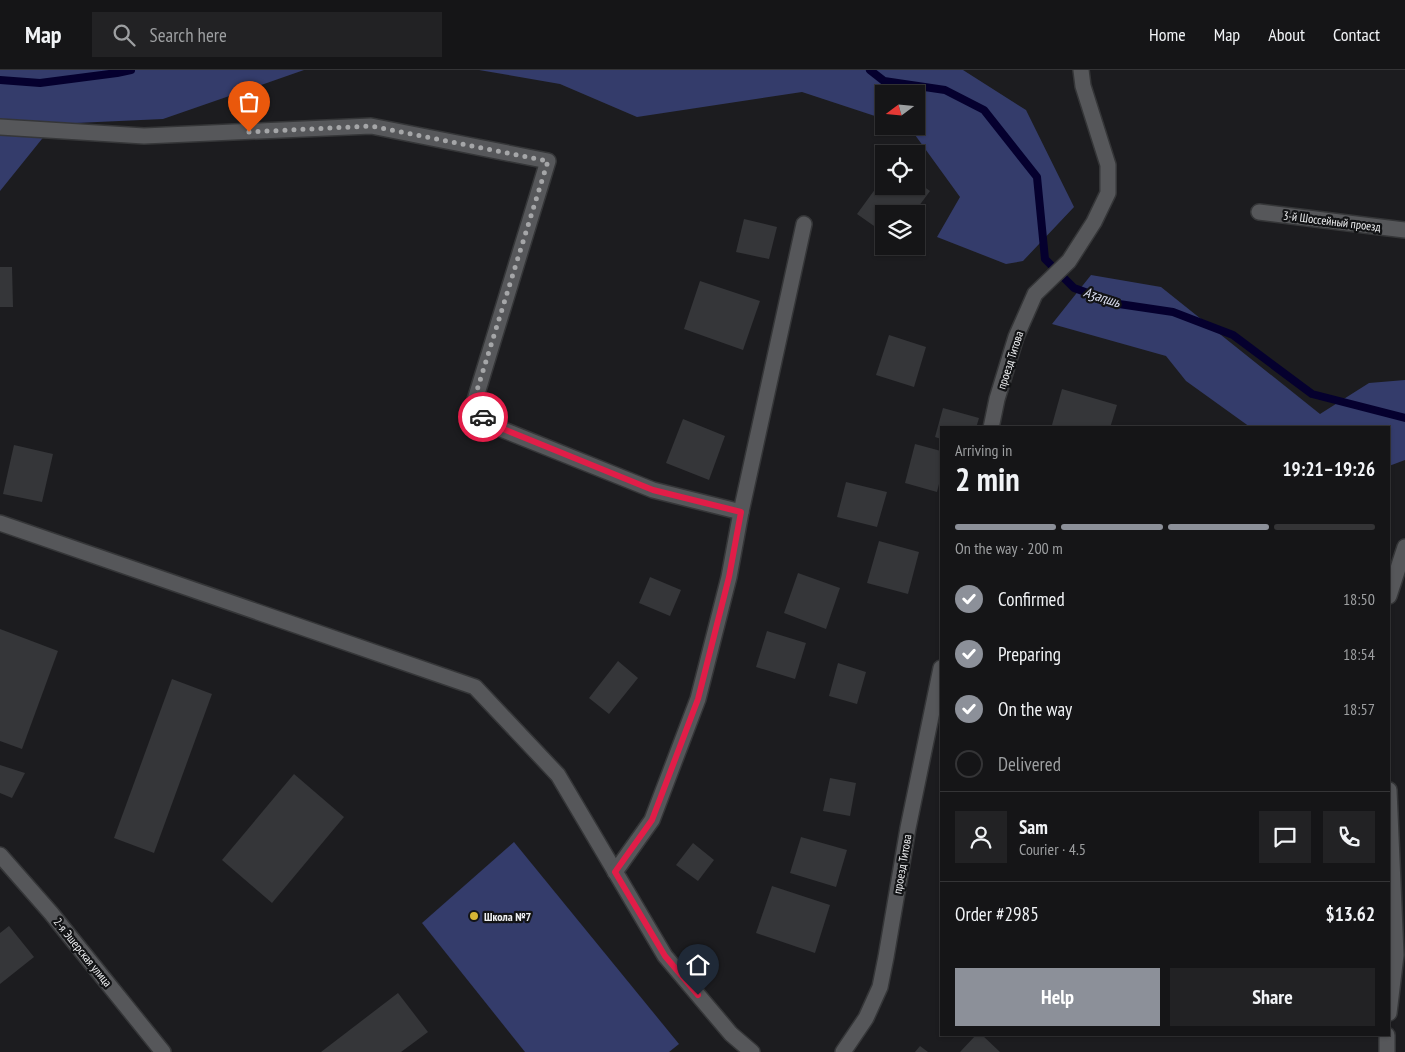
<!DOCTYPE html>
<html lang="en">
<head>
<meta charset="utf-8">
<style>
  :root { --surface:#151517; --page:#222224; --text:#f1f3f6; --muted:#9d9fa1; --line:#343436; --accent:#8c9099 }
  body { margin:0; font-family:"PT Sans Narrow",sans-serif; background:var(--page); color:var(--text); height:100vh; display:flex; flex-direction:column; font-size:19px; white-space:nowrap }
  * { box-sizing:border-box; margin:0 }
  p { font-size:16px; color:var(--muted) }
  .icon { flex:none; width:28px; height:28px; fill:none; stroke:currentColor; stroke-width:2; stroke-linecap:round; stroke-linejoin:round }
  .map { position:relative; flex:1; overflow:hidden }
  .sheet { position:absolute; left:940px; top:356px; width:450px; height:610px; display:flex; flex-direction:column; background:var(--surface); border-radius:0px; box-shadow:0 1px 4px #0004,0 0 0 1px var(--line) }
  .sheet>* { flex:none }
  .needle { width:32px; rotate:254deg }
  .controls { position:absolute; left:875px; top:15px; display:grid; gap:10px }
  .controls a { display:grid; place-items:center; width:50px; height:50px; border-radius:0px; background:var(--surface); box-shadow:0 1px 4px #0004,0 0 0 1px var(--line); font-size:25px }
  .pin { position:absolute; display:grid; place-items:center; width:42px; height:42px; color:#fff; margin:-51px -21px; border-radius:50% 50% 50% 0; rotate:-45deg; box-shadow:0 0 5px #0007 }
  .pin .icon { rotate:45deg }
  .courier { position:absolute; display:grid; place-items:center; width:50px; height:50px; margin:-25px; border:4px solid #e11d48; border-radius:50%; background:#fff; color:#222; box-shadow:0 1px 6px #0007 }
  .summary em { font-style:normal; font-weight:700 }
  .summary div { display:flex; flex-direction:column-reverse }
  .summary { display:flex; align-items:center; justify-content:space-between; height:85px; padding:0 15px }
  h1 { font-size:32px; font-weight:700; line-height:38px }
  .bar { display:grid; grid-template-columns:repeat(4,1fr); gap:8px 5px; align-content:center; height:60px; padding:0 15px }
  .bar i { height:6px; border-radius:4px; background:var(--line) }
  .bar .on { background:var(--accent) }
  .bar p { grid-column:span 4 }
  .line { display:flex; align-items:center; gap:12px; padding:0 15px; border-top:1px solid var(--line) }
  .line div { flex:1 }
  .round { display:grid; place-items:center; flex:none; width:52px; height:52px; border-radius:0px; background:var(--page) }
  ol { padding:0 15px; list-style:none }
  li { display:flex; align-items:center; gap:15px; height:55px }
  li p { margin-inline-start:auto }
  li .icon { padding:5px; border-radius:50%; background:var(--accent); color:#fff; stroke-width:4 }
  li:last-child { color:var(--muted) }
  li i { width:28px; height:28px; border:2px solid var(--line); border-radius:50% }
  .action { display:flex; gap:10px; margin-top:auto; padding:10px 15px }
  .action a { flex:1; height:58px; border-radius:0px; background:var(--accent); color:#fff; font-size:20px; font-weight:700; line-height:58px; text-align:center }
  .action a+a { background:var(--page); color:var(--text) }
  header { display:flex; align-items:center; gap:30px; box-sizing:border-box; height:70px; padding:0 25px; background:var(--surface); border-bottom:1px solid var(--line) }
  header strong { font-size:24px }
  nav { display:flex; gap:28px; margin-inline-start:auto; font-size:18px }
  .search { width:350px; height:45px; background:var(--page); display:flex; align-items:center; gap:12px; box-sizing:border-box; padding:0 18px; border-radius:0px; color:var(--muted); font-size:19px }
  .map>svg:first-child { display:block }
  .green { fill:#343c6b }
  .lines { fill:none; stroke-linecap:round; stroke-linejoin:round }
  .stream { stroke:#05002e; stroke-width:8 }
  .building { fill:#353639 }
  .minor-casing { stroke:#353638; stroke-width:18 }
  .minor { stroke:#56575a; stroke-width:15 }
  .done { stroke:#a5a6a8; stroke-width:5; stroke-dasharray:0 9 }
  .route { stroke:#e11d48; stroke-width:6 }
  .poi-dot { fill:#d5b535; stroke:#121315; stroke-width:2 }
  .labels { text-anchor:middle; dominant-baseline:central; stroke-width:4.5; stroke-linejoin:round; paint-order:stroke }
  .street-label { font-size:12px; fill:#eff0f2; stroke:#121315 }
  .poi-label { font-size:12px; font-weight:bold; fill:#eff0f2; stroke:#121315; text-anchor:start }
  .water-label { font-size:14px; font-style:italic; fill:#dce0f2; stroke:#121315 }
</style>
</head>
<body>
<header>
<strong>Map</strong>
<div class="search"><svg class="icon" aria-label="search" viewBox="0 0 24 24"><circle cx="10" cy="10" r="6"/><path d="M15 15l6 6"/></svg>Search here</div>
<nav><a>Home</a><a>Map</a><a>About</a><a>Contact</a></nav>
</header>
<div class="map">
<svg width="1405" height="982" viewBox="0 0 1405 982">
  <rect width="100%" height="100%" fill="#1c1c1f"/>
  <!-- green -->
  <g class="green">
    <path d="M0 0H304L163 49 54 54 0 121Z"/>
    <path d="M479 0H963L1026 40 1074 137 1023 191 1006 194 937 167 960 127 910 58 905 56H916V24H884V49L802 22 637 47 560 14Z"/>
    <path d="M1091 205 1161 217 1320 344 1369 313 1405 310V390L1389 396V358L1250 357 1186 311 1166 286 1052 254Z"/>
    <path d="M514 772 679 974 669 982H525L422 853Z"/>
  </g>
  <g class="lines">
    <!-- stream -->
    <g class="stream">
      <path d="M870 0 884 11 945 20 984 40 1037 107 1045 189 1074 218 1119 234 1173 242 1233 265 1312 324 1405 348"/>
      <path d="M0 10 40 13 117 3 131 0"/>
    </g>
  </g>
  <!-- building -->
  <g class="building">
    <path d="M884 107V116H916V111L930 121 913 144H884V163L857 144Z"/>
    <path d="M744 149 777 157 769 189 736 182Z"/>
    <path d="M0 197H12L13 237H0Z"/>
    <path d="M700 211 760 231 743 280 684 259Z"/>
    <path d="M889 265 926 277 914 317 876 305Z"/>
    <path d="M1062 319 1117 335 1110 358H1061L1052 355Z"/>
    <path d="M943 338 979 348 976 358H941V369L935 367Z"/>
    <path d="M683 349 725 366 709 410 666 393Z"/>
    <path d="M915 374 941 381V406L937 422 905 413Z"/>
    <path d="M14 375 53 384 42 432 3 424Z"/>
    <path d="M846 412 887 422 877 457 837 447Z"/>
    <path d="M879 471 919 482 908 524 867 513Z"/>
    <path d="M798 503 840 518 826 559 784 543Z"/>
    <path d="M650 507 681 520 670 546 639 533Z"/>
    <path d="M0 559 58 581 22 679 0 671Z"/>
    <path d="M767 561 806 573 795 609 756 597Z"/>
    <path d="M618 591 638 608 609 644 589 628Z"/>
    <path d="M838 593 866 602 857 634 829 626Z"/>
    <path d="M172 609 212 624 154 783 114 768Z"/>
    <path d="M0 695 25 703 12 728 0 723Z"/>
    <path d="M294 704 344 747 272 833 222 790Z"/>
    <path d="M830 708 856 713 850 746 823 741Z"/>
    <path d="M801 767 847 780 836 817 790 803Z"/>
    <path d="M693 773 714 790 698 811 676 795Z"/>
    <path d="M772 816 830 835 815 883 756 863Z"/>
    <path d="M9 856 34 887 0 914V863Z"/>
    <path d="M398 923 428 962 401 982H321Z"/>
    <path d="M976 965H982L1000 982H960Z"/>
    <path d="M920 976 928 982H915Z"/>
  </g>
  <g class="lines">
    <!-- minor casing -->
    <g class="minor-casing">
      <g id="minor">
        <path d="M0 57 144 66 371 56 548 91 475 330 480 345 496 357 653 420 741 442"/>
        <path d="M1259 142 1405 160"/>
        <path d="M991 358 997 329 1016 267 1035 224 1069 191 1094 152 1108 123V95L1083 16 1081 0"/>
        <path d="M0 453 475 617 558 705 665 886 731 964 752 982"/>
        <path d="M1389 526 1405 477"/>
        <path d="M1389 720 1396 885 1389 943"/>
        <path d="M0 785 51 843 163 982"/>
        <path d="M615 802 652 750 698 629 729 507 741 442 804 154"/>
        <path d="M1387 965V982"/>
        <path d="M843 982 866 948 880 917 886 887 908 758 941 598"/>
      </g>
    </g>
    <!-- minor -->
    <use href="#minor" class="minor"/>
  </g>
  <g class="lines">
    <!-- done -->
    <path class="done" d="M249 62 371 56 548 91 474 330 480 345 483 347"/>
    <!-- route -->
    <path class="route" d="M483 347 496 356 653 420 741 442 729 507 698 629 652 750 615 802 665 886 698 925"/>
  </g>
  <!-- markers -->
  <circle class="poi-dot" cx="474" cy="846" r="5"/>
  <g class="labels">
    <!-- street labels -->
    <g class="street-label">
      <text transform="translate(1332 151) rotate(7)">3-й Шоссейный проезд</text>
      <text transform="translate(1010 290) rotate(-72)">проезд Титова</text>
      <text transform="translate(902 794) rotate(-80)">проезд Титова</text>
      <text transform="translate(83 882) rotate(51)">2-я Эшерская улица</text>
    </g>
    <!-- poi labels -->
    <g class="poi-label">
      <text x="484" y="846">Школа №7</text>
    </g>
    <!-- water labels -->
    <g class="water-label">
      <text transform="translate(1102 227) rotate(18)">Аӡаԥшь</text>
    </g>
  </g>
</svg>
<div class="controls">
<a><svg class="needle" viewBox="-14 -14 28 28"><path d="M0-13l5 13h-10z" fill="#e53935"/><path d="M0 13l5-13h-10z" fill="#9d9fa1"/></svg></a>
<a><svg class="icon" aria-label="locate" viewBox="0 0 24 24"><circle cx="12" cy="12" r="6"/><path d="M12 2v4M12 18v4M2 12h4M18 12h4"/></svg></a>
<a><svg class="icon" aria-label="layers" viewBox="0 0 24 24"><path d="M12 4l9 5-9 5-9-5zM3 14l9 5 9-5"/></svg></a>
</div>
<div class="pin" style="left:249px;top:62px;background:#ea580c"><svg class="icon" aria-label="bag" viewBox="0 0 24 24"><path d="M5 8h14l-1 12H6zM9 8a3 3 0 0 1 6 0"/></svg></div>
<div class="pin" style="left:698px;top:925px;background:#1f2937"><svg class="icon" aria-label="home" viewBox="0 0 24 24"><path d="M3 11l9-7 9 7M6 9v11h12V9"/></svg></div>
<div class="courier" style="left:483px;top:347px"><svg class="icon" aria-label="car" viewBox="0 0 24 24"><path d="M5 17H2v-5l4-1 3-4h7l3 4 3 1v5h-3M9 17h6M6 11h13"/><circle cx="7" cy="17" r="2"/><circle cx="17" cy="17" r="2"/></svg></div>
<section class="sheet">
<div class="summary"><div><h1>2 min</h1><p>Arriving in</p></div><em>19:21–19:26</em></div>
<div class="bar"><i class="on"></i><i class="on"></i><i class="on"></i><i></i><p>On the way · 200 m</p></div>
<ol>
<li><svg class="icon" aria-label="check" viewBox="0 0 24 24"><path d="M5 12l5 5 9-10"/></svg>Confirmed<p>18:50</p></li>
<li><svg class="icon" aria-label="check" viewBox="0 0 24 24"><path d="M5 12l5 5 9-10"/></svg>Preparing<p>18:54</p></li>
<li><svg class="icon" aria-label="check" viewBox="0 0 24 24"><path d="M5 12l5 5 9-10"/></svg>On the way<p>18:57</p></li>
<li><i></i>Delivered</li>
</ol>
<div class="line" style="height:90px"><a class="round"><svg class="icon" aria-label="person" viewBox="0 0 24 24"><circle cx="12" cy="8" r="4"/><path d="M4 21q1-7 8-7t8 7"/></svg></a><div><b>Sam</b><p>Courier · 4.5</p></div><a class="round"><svg class="icon" aria-label="chat" viewBox="0 0 24 24"><path d="M4 5h16v11H9l-5 4z"/></svg></a><a class="round"><svg class="icon" aria-label="phone" viewBox="0 0 24 24"><path d="M5 4h4l2 5-3 2q2 4 5 5l2-3 5 2v4C11 20 4 13 5 4z"/></svg></a></div>
<div class="line" style="height:65px"><div>Order #2985</div><b>$13.62</b></div>
<div class="action"><a>Help</a><a>Share</a></div>
</section>
</div>
</body>
</html>
